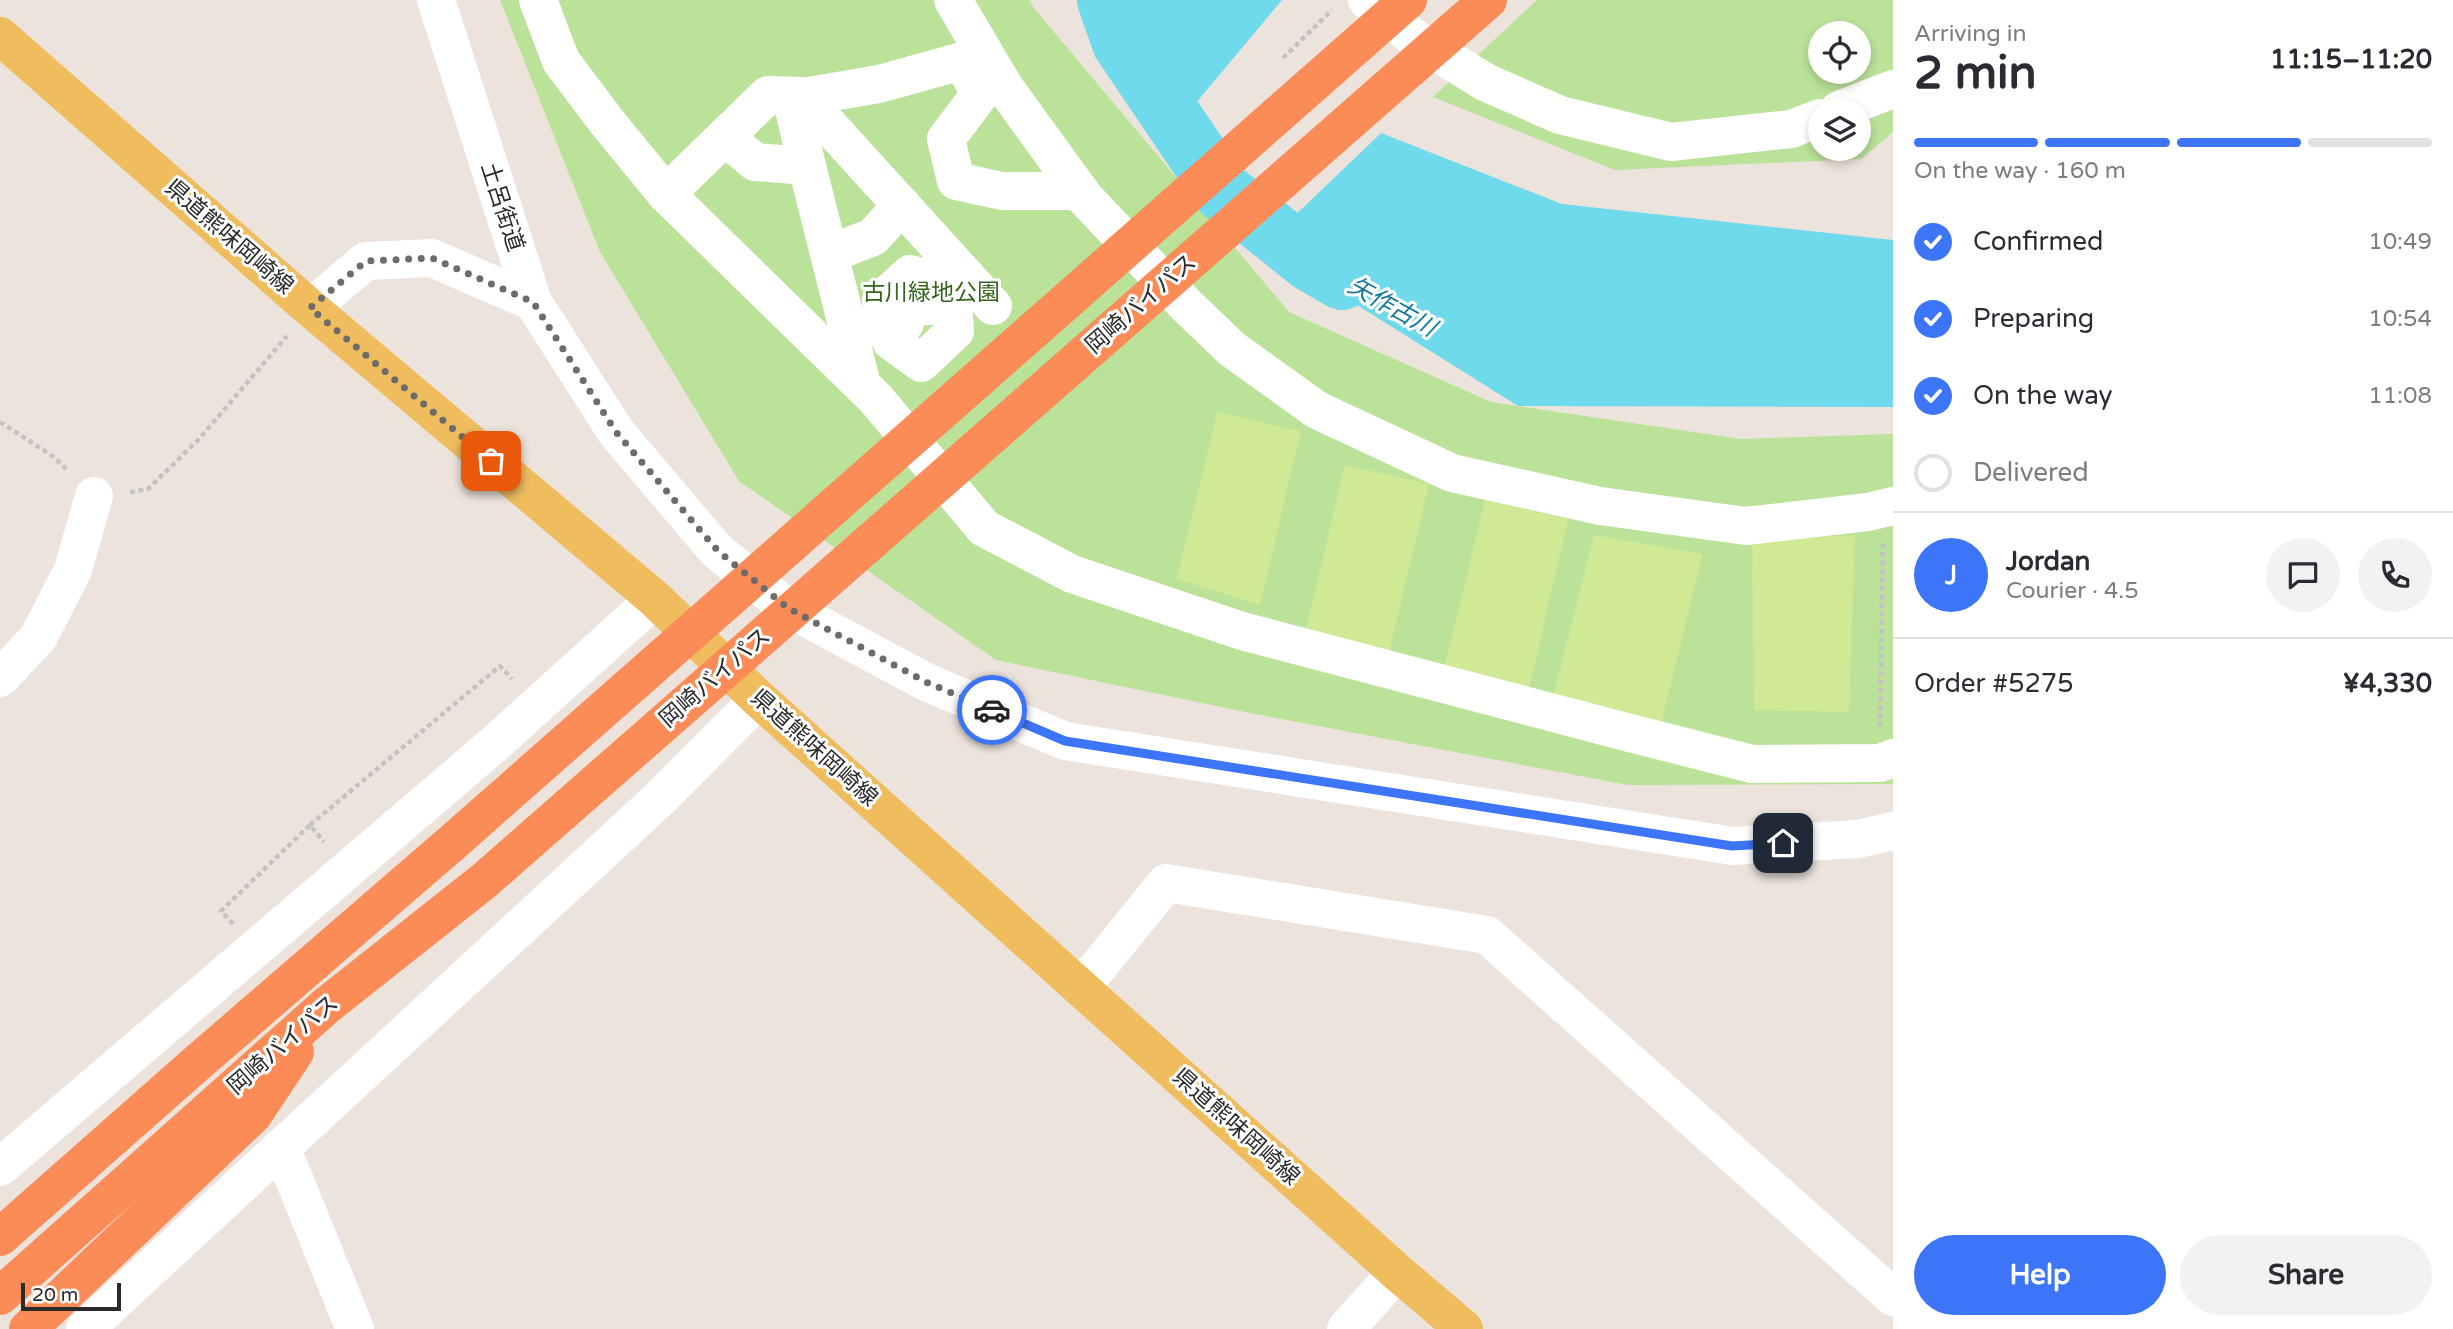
<!DOCTYPE html>
<html lang="en">
<head>
<meta charset="utf-8">
<style>
  :root { --surface:#fff; --page:#f2f2f3; --text:#2b2b33; --muted:#7c7c81; --line:#e1e1e2; --accent:#3d75f8 }
  body { margin:0; font-family:"Varela Round","Noto Sans JP",sans-serif; background:var(--page); color:var(--text); height:100vh; display:flex; flex-direction:column; font-size:26px; white-space:nowrap }
  * { box-sizing:border-box; margin:0 }
  p { font-size:23px; color:var(--muted) }
  .icon { flex:none; width:38px; height:38px; fill:none; stroke:currentColor; stroke-width:2; stroke-linecap:round; stroke-linejoin:round }
  .map { position:relative; flex:1; overflow:hidden }
  .drawer { display:flex; flex-direction:column; background:var(--surface); width:560px }
  .drawer>* { flex:none }
  .buttons { position:absolute; left:1808px; top:21px; display:grid; gap:14px }
  .buttons a { display:grid; place-items:center; width:63px; height:63px; border-radius:50%; background:var(--surface); box-shadow:0 4px 10px #0003; font-size:35px }
  .scale { position:absolute; left:21px; bottom:18px; width:100px; box-sizing:border-box; padding-left:7px; border:4px solid #2a2a2a; border-top:0; font-size:19px; line-height:24px; white-space:nowrap; color:#2a2a2a; -webkit-text-stroke:5px #fff; paint-order:stroke }
  .pin { position:absolute; display:grid; place-items:center; width:60px; height:60px; color:#fff; margin:-30px; border-radius:14px; box-shadow:0 4px 10px #0006 }
  .courier { position:absolute; display:grid; place-items:center; width:70px; height:70px; margin:-35px; border:5px solid #3d75f8; border-radius:50%; background:#fff; color:#222; box-shadow:0 2px 9px #0007 }
  .summary em { font-style:normal; font-weight:800 }
  .summary div { display:flex; flex-direction:column-reverse }
  .summary { display:flex; align-items:center; justify-content:space-between; height:119px; padding:0 21px }
  h1 { font-size:46px; font-weight:800; line-height:52px }
  .bar { display:grid; grid-template-columns:repeat(4,1fr); gap:10px 7px; align-content:center; height:84px; padding:0 21px }
  .bar i { height:9px; border-radius:5px; background:var(--line) }
  .bar .selected { background:var(--accent) }
  .bar p { grid-column:span 4 }
  .line { display:flex; align-items:center; gap:18px; padding:0 21px; border-top:2px solid var(--line) }
  .line div { flex:1 }
  .round { display:grid; place-items:center; flex:none; width:74px; height:74px; border-radius:37px; background:var(--page) }
  ol { padding:0 21px; list-style:none }
  li { display:flex; align-items:center; gap:21px; height:77px }
  li p { margin-inline-start:auto }
  li .icon { padding:7px; border-radius:50%; background:var(--accent); color:#fff; stroke-width:4 }
  li:last-child { color:var(--muted) }
  li i { width:38px; height:38px; border:4px solid var(--line); border-radius:50% }
  .cta { display:flex; gap:14px; margin-top:auto; padding:14px 21px }
  .cta a { flex:1; height:80px; border-radius:42px; background:var(--accent); color:#fff; font-size:28px; font-weight:800; line-height:80px; text-align:center }
  .cta a+a { background:var(--page); color:var(--text) }
  main { display:flex; flex:1; min-height:0 }
  .map>svg:first-child { display:block }
  .green { fill:#bae299; fill-rule:evenodd }
  .pitch { fill:#cfe995 }
  .water { fill:#70daed }
  .lines { fill:none; stroke-linecap:round; stroke-linejoin:round }
  .river { stroke:#70daed; stroke-width:60 }
  .path { stroke:#c3c3c3; stroke-width:4.5; stroke-dasharray:5 3.5; stroke-linecap:butt }
  .minor { stroke:#fff; stroke-width:38 }
  .major { stroke:#efbd5e; stroke-width:38 }
  .highway { stroke:#fc8c57; stroke-width:38 }
  .done { stroke:#6e6b68; stroke-width:7; stroke-dasharray:0 12.6 }
  .route { stroke:#3d75f8; stroke-width:9 }
  .labels { text-anchor:middle; dominant-baseline:central; stroke-width:6; stroke-linejoin:round; paint-order:stroke }
  .street-label { font-size:23px; fill:#2a2a2a; stroke:#fff }
  .park-label { font-size:23px; fill:#33661b; stroke:#fff }
  .water-label { font-size:24px; font-style:italic; fill:#0f7999; stroke:#fff }
</style>
</head>
<body>
<main>
<div class="map">
<svg width="1893" height="1329" viewBox="0 0 1893 1329">
  <rect width="100%" height="100%" fill="#ece3dc"/>
  <!-- green -->
  <g class="green">
    <path d="M500 0H1030L1033 7 1289 312 1491 402 1741 439 1893 434V784L1628 785 1255 714 996 660 739 481 600 252Z"/>
    <path d="M1537 0H1893V132L1861 159 1615 170 1433 97ZM1820 33H1858V72H1820ZM1820 110H1858V149H1820Z"/>
  </g>
  <!-- pitch -->
  <g class="pitch">
    <path d="M1217 412 1301 431 1260 605 1177 579Z"/>
    <path d="M1345 465 1429 484 1388 658 1305 632Z"/>
    <path d="M1485 500 1568 519 1528 694 1444 668Z"/>
    <path d="M1594 535 1703 554 1661 724 1553 698Z"/>
    <path d="M1855 535 1849 712 1754 710 1752 540Z"/>
  </g>
  <!-- water -->
  <g class="water">
    <path d="M1089 0H1282L1164 141Z"/>
    <path d="M1381 133 1562 204 1893 240V407L1518 406 1263 246Z"/>
  </g>
  <g class="lines">
    <!-- river -->
    <path class="river" d="M1107 0 1122 43 1222 191 1311 262 1342 280"/>
    <!-- path -->
    <g class="path">
      <path d="M1283 58 1332 10"/>
      <path d="M0 422 54 457 68 471"/>
      <path d="M130 492 148 489 199 439 287 336"/>
      <path d="M1880 727 1883 543"/>
      <path d="M310 825 500 666 512 679"/>
      <path d="M233 924 221 911 310 825 324 842"/>
    </g>
    <!-- minor -->
    <g class="minor">
      <path d="M436 0 533 302 616 432 717 551 788 608 926 682 1065 741 1733 846 1858 839 1893 831"/>
      <path d="M538 0 561 61 607 122 666 194 876 399 984 528 1072 574 1242 631 1630 733 1752 764 1880 763 1893 758"/>
      <path d="M953 0 1005 88 1084 197 1186 305 1232 349 1317 410 1452 473 1600 506 1746 526 1868 512 1893 506"/>
      <path d="M1367 0 1414 38 1485 82 1560 115 1671 142 1791 129 1820 118"/>
      <path d="M1839 110 1893 89"/>
      <path d="M725 137 755 162 807 166 791 96"/>
      <path d="M807 166 862 385"/>
      <path d="M666 194 768 95 806 96"/>
      <path d="M829 254 873 237 902 205"/>
      <path d="M993 306 803 97 879 84 962 61 980 94 946 139 956 181 1002 191H1080"/>
      <path d="M310 308 366 261 432 258 533 302"/>
      <path d="M882 321 881 301 910 274 952 286"/>
      <path d="M905 323 907 307 930 306"/>
      <path d="M849 334 882 321 891 341 921 363 955 331 952 286 966 276"/>
      <path d="M0 678 38 638 73 570 94 496"/>
      <path d="M1081 988 1166 883 1487 935 1893 1297"/>
      <path d="M281 1147 355 1329"/>
      <path d="M0 1167 491 747 655 599"/>
      <path d="M85 1329 657 801 759 699"/>
      <path d="M1346 1329 1397 1272"/>
    </g>
    <!-- major -->
    <path class="major" d="M0 36 310 308 655 599 759 699 1397 1272 1464 1329"/>
    <!-- highway -->
    <g class="highway">
      <path d="M0 1237 196 1064 453 842 1408 0"/>
      <path d="M0 1296 326 1006 485 880 1488 0"/>
      <path d="M28 1329 253 1115 295 1052"/>
    </g>
  </g>
  <g class="lines">
    <!-- done -->
    <path class="done" d="M491 461 310 308 366 261 432 258 533 302 616 432 718 551 788 608 926 682 992 710"/>
    <!-- route -->
    <path class="route" d="M992 710 1065 741 1732 846 1783 843"/>
  </g>
  <g class="labels">
    <!-- street labels -->
    <g class="street-label">
      <text transform="translate(502 207) rotate(72)">土呂街道</text>
      <text transform="translate(229 237) rotate(41)">県道熊味岡崎線</text>
      <text transform="translate(1141 304) rotate(-41)">岡崎バイパス</text>
      <text transform="translate(715 678) rotate(-41)">岡崎バイパス</text>
      <text transform="translate(814 748) rotate(42)">県道熊味岡崎線</text>
      <text transform="translate(283 1045) rotate(-41)">岡崎バイパス</text>
      <text transform="translate(1236 1127) rotate(42)">県道熊味岡崎線</text>
    </g>
    <!-- park labels -->
    <g class="park-label">
      <text x="931" y="293">古川緑地公園</text>
    </g>
    <!-- water labels -->
    <g class="water-label">
      <text transform="translate(1392 307) rotate(29)">矢作古川</text>
    </g>
  </g>
</svg>
<div class="buttons">
<a><svg class="icon" aria-label="locate" viewBox="0 0 24 24"><circle cx="12" cy="12" r="6"/><path d="M12 2v4M12 18v4M2 12h4M18 12h4"/></svg></a>
<a><svg class="icon" aria-label="layers" viewBox="0 0 24 24"><path d="M12 4l9 5-9 5-9-5zM3 14l9 5 9-5"/></svg></a>
</div>
<div class="scale">20 m</div>
<div class="pin" style="left:491px;top:461px;background:#ea580c"><svg class="icon" aria-label="bag" viewBox="0 0 24 24"><path d="M5 8h14l-1 12H6zM9 8a3 3 0 0 1 6 0"/></svg></div>
<div class="pin" style="left:1783px;top:843px;background:#1f2937"><svg class="icon" aria-label="home" viewBox="0 0 24 24"><path d="M3 11l9-7 9 7M6 9v11h12V9"/></svg></div>
<div class="courier" style="left:992px;top:710px"><svg class="icon" aria-label="car" viewBox="0 0 24 24"><path d="M5 17H2v-5l4-1 3-4h7l3 4 3 1v5h-3M9 17h6M6 11h13"/><circle cx="7" cy="17" r="2"/><circle cx="17" cy="17" r="2"/></svg></div>
</div>
<section class="drawer">
<div class="summary"><div><h1>2 min</h1><p>Arriving in</p></div><em>11:15–11:20</em></div>
<div class="bar"><i class="selected"></i><i class="selected"></i><i class="selected"></i><i></i><p>On the way · 160 m</p></div>
<ol>
<li><svg class="icon" aria-label="check" viewBox="0 0 24 24"><path d="M5 12l5 5 9-10"/></svg>Confirmed<p>10:49</p></li>
<li><svg class="icon" aria-label="check" viewBox="0 0 24 24"><path d="M5 12l5 5 9-10"/></svg>Preparing<p>10:54</p></li>
<li><svg class="icon" aria-label="check" viewBox="0 0 24 24"><path d="M5 12l5 5 9-10"/></svg>On the way<p>11:08</p></li>
<li><i></i>Delivered</li>
</ol>
<div class="line" style="height:126px"><b class="round" style="background:var(--accent);color:#fff">J</b><div><b>Jordan</b><p>Courier · 4.5</p></div><a class="round"><svg class="icon" aria-label="chat" viewBox="0 0 24 24"><path d="M4 5h16v11H9l-5 4z"/></svg></a><a class="round"><svg class="icon" aria-label="phone" viewBox="0 0 24 24"><path d="M5 4h4l2 5-3 2q2 4 5 5l2-3 5 2v4C11 20 4 13 5 4z"/></svg></a></div>
<div class="line" style="height:91px"><div>Order #5275</div><b>¥4,330</b></div>
<div class="cta"><a>Help</a><a>Share</a></div>
</section>
</main>
</body>
</html>
